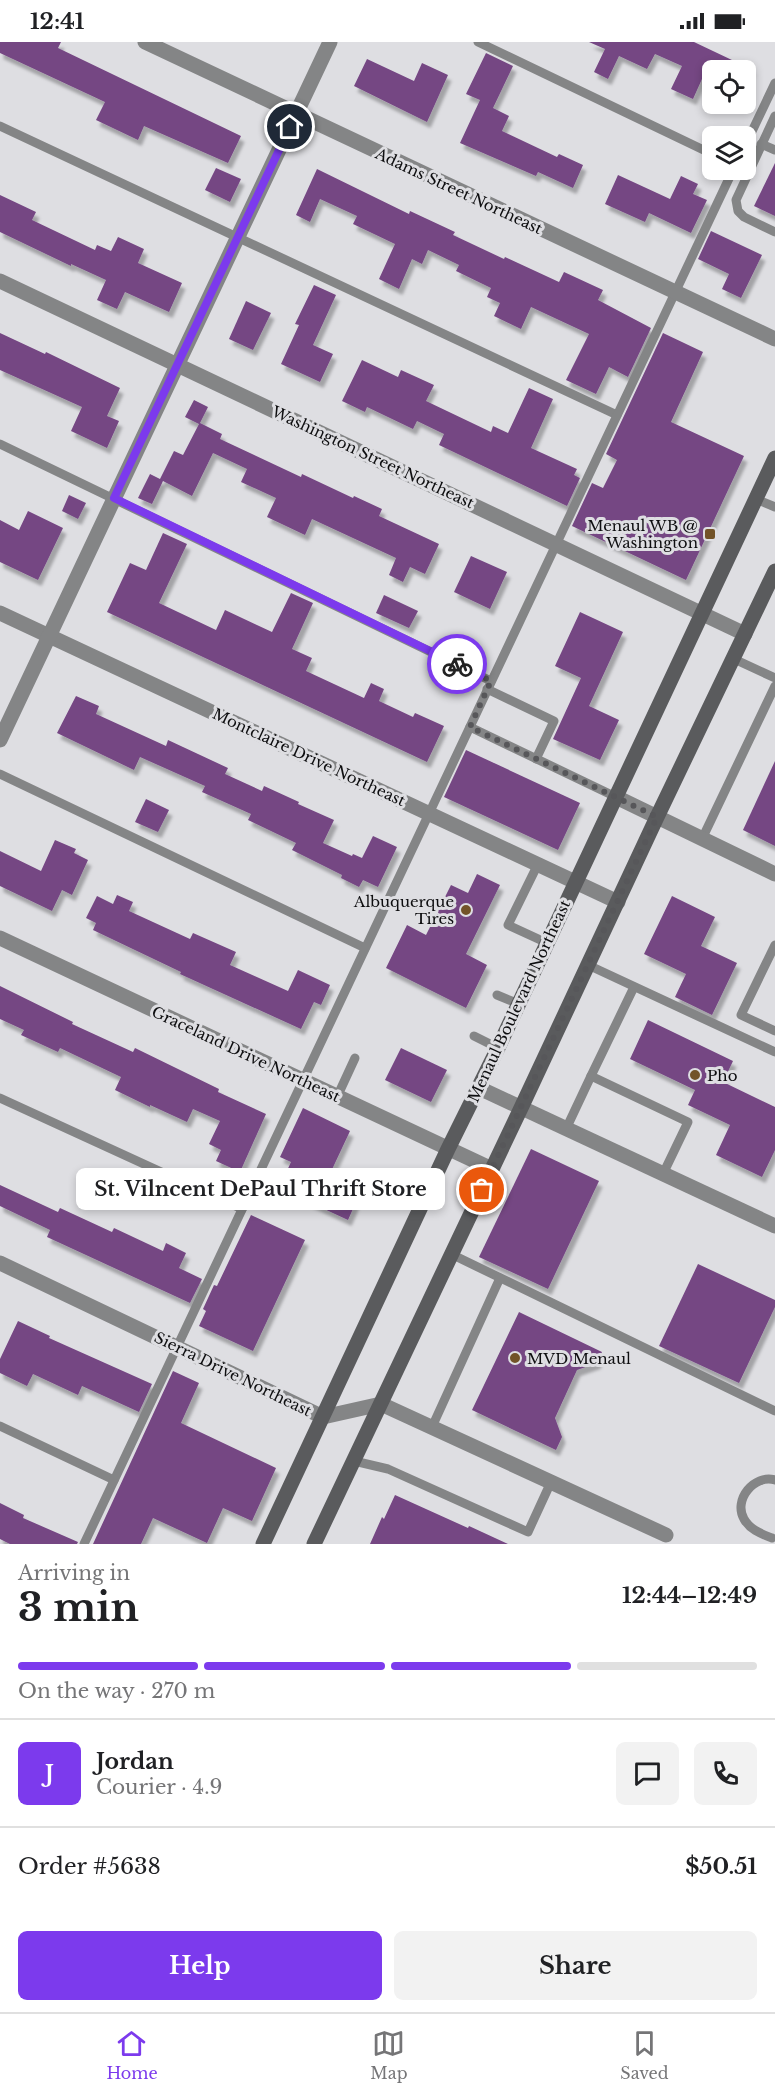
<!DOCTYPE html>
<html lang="en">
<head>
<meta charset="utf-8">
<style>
  :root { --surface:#fff; --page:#f2f2f2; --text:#202124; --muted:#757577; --line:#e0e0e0; --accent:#7c3aed }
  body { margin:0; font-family:"Libre Baskerville",serif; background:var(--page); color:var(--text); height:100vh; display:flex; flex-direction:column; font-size:22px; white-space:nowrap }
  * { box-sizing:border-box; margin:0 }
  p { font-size:20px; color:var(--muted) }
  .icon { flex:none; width:33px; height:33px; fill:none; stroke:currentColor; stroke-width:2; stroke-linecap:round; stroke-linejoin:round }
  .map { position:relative; height:1502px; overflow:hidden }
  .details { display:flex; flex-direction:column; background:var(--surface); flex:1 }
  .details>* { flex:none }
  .tools { position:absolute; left:702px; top:18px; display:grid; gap:12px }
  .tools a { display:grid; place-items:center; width:54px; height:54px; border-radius:9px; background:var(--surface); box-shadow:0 3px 9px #0003; font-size:30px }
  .pin { position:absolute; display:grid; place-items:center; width:51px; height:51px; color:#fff; margin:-26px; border:3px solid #fff; border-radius:50%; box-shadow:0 2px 6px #0007 }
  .courier { position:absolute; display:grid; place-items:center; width:60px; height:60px; margin:-30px; border:4px solid #7c3aed; border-radius:50%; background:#fff; color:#222; box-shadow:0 2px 8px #0007 }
  .bubble { position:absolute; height:42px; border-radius:9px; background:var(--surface); box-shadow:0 3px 9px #0003; font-size:20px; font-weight:700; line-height:42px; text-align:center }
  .headline em { font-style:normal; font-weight:700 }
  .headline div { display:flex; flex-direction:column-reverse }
  .headline { display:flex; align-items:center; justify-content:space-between; height:102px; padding:0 18px }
  h1 { font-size:39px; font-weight:700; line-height:45px }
  .bar { display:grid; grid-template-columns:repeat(4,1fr); gap:9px 6px; align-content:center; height:72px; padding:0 18px }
  .bar i { height:8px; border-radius:4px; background:var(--line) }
  .bar .current { background:var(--accent) }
  .bar p { grid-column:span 4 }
  .line { display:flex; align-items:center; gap:15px; padding:0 18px; border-top:2px solid var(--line) }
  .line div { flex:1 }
  .round { display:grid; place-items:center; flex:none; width:63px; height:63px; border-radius:9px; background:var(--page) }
  .button { display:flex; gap:12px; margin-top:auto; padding:12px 18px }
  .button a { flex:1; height:69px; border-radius:9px; background:var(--accent); color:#fff; font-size:24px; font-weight:700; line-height:69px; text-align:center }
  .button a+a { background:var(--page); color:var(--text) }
  .status { display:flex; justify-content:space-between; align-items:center; height:42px; padding:0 30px; background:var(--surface); direction:ltr }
  .status svg { height:16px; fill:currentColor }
  .tab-bar { display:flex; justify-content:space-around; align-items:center; height:84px; border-top:2px solid var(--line); background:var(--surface); font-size:16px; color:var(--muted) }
  .tab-bar a { display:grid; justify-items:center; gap:3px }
  .tab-bar .current { color:var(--accent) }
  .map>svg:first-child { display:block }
  .building { fill:#754683; filter:url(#shadow) }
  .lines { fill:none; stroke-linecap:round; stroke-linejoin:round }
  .service { stroke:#848586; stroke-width:9 }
  .minor { stroke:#848586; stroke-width:15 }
  .tertiary { stroke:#848586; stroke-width:15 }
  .secondary { stroke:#5a5b5d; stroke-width:15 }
  .done { stroke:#57575a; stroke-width:6; stroke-dasharray:0 10.8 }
  .route { stroke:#7c3aed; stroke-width:8 }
  .poi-dot { fill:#725328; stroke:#dedee2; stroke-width:2 }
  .labels { text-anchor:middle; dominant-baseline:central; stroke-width:6; stroke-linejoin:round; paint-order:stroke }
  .street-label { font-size:15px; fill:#0e0e10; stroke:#dedee2 }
  .poi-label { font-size:15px; fill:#0e0e10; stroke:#dedee2; text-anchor:end }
</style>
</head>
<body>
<div class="status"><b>12:41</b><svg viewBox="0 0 49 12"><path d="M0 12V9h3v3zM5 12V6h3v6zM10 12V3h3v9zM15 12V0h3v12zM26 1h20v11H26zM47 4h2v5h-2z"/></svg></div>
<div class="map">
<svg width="775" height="1502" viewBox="0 0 775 1502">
  <defs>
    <filter id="shadow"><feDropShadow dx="3.5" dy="6" stdDeviation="1.5" flood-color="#0004"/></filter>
  </defs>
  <rect width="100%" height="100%" fill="#dedee2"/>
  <!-- building -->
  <g class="building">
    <path d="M0 0H61L58 6 241 94 228 121 144 84 138 98 96 78 105 60 0 11Z"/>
    <path d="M589 0H694L753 28H706L693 57 671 47 682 24 655 12 647 27 619 14 608 37 594 30 605 7Z"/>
    <path d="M486 11 513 24 493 66 509 74 502 89 557 115 559 112 583 123 573 146 538 130 536 134 460 101 480 58 466 52Z"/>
    <path d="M367 17 414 39 422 21 448 33 427 80 354 44Z"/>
    <path d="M775 121V174L754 164Z"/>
    <path d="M216 126 241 137 230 160 205 148Z"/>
    <path d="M317 127 409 172 410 169 455 190 453 193 504 217 505 215 559 240 564 230 603 248 598 258 651 286 628 335 609 325 596 352 566 338 589 292 531 265 521 287 494 274 500 261 487 255 491 246 456 229 459 223 428 208 422 222 412 217 399 247 379 237 395 202 353 182 357 174 320 157 310 180 296 173Z"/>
    <path d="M618 133 670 157 681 134 698 142 693 152 707 158 691 191 649 171 645 180 605 162Z"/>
    <path d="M0 153 36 170 32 178 95 208 97 203 111 209 118 195 144 207 138 221 182 241 169 270 125 250 117 267 97 258 106 238 71 222V224L0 190Z"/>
    <path d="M711 189 762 213 741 256 722 247 729 232 698 217Z"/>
    <path d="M314 243 336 253 313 303 333 312 320 340 281 322 299 283 295 282Z"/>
    <path d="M246 259 271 271 253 308 229 297Z"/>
    <path d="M0 291 45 312 46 310 120 346 107 374 119 379 107 406 71 389 82 365 0 328Z"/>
    <path d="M663 291 703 310 671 380 744 414 686 538 572 484 592 441 603 446 617 418 606 412Z"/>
    <path d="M362 318 398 335 401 328 434 343 426 359 491 390 493 384 508 391 529 346 553 357 531 406 577 427 574 433 580 436 567 464 439 403 444 392 417 379 413 387 367 365 365 370 342 359Z"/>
    <path d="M194 358 208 365 200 381 222 392 220 397 301 435 302 432 353 456 354 454 382 467 379 474 439 502 425 532 410 525 403 540 389 533 396 516 312 477 305 493 267 475 276 456 241 440 247 427 213 411 192 454 163 439 152 462 138 456 150 432 160 437 174 409 183 413 199 382 185 375Z"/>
    <path d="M69 453 86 461 78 477 62 469Z"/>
    <path d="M28 469 63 486 38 538 0 520V478L19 488Z"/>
    <path d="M163 491 187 502 159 561 216 588 225 568 272 590 291 551 313 561 292 607 312 616 306 629 364 656 371 641 384 647 379 659 413 675 415 671 444 684 427 720 107 570 130 521 146 528Z"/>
    <path d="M471 514 507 530 490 567 454 550Z"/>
    <path d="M384 553 418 569 409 586 376 571Z"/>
    <path d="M580 570 623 590 589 664 619 678 600 718 553 697 581 636 555 624Z"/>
    <path d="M76 654 99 664 96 672 166 704 168 698 228 726 225 732 262 749 264 744 299 760 298 762 334 778 323 801 352 814 353 812 362 816 373 794 397 805 378 845 363 838 359 845 341 836 342 833 292 808 296 801 248 778 251 772 202 750 205 744 140 715 134 728 57 691Z"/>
    <path d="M466 708 580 761 558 808 444 755Z"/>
    <path d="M775 719V804L743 788Z"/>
    <path d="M146 757 169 768 158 790 135 780Z"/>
    <path d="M55 798 76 807 74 811 88 818 72 853 62 848 52 869 0 844V809L41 829Z"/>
    <path d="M477 832 500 843 466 912 487 923 466 966 386 926 407 883 426 893 451 843 468 851Z"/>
    <path d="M117 853 133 860 129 869 190 897 193 891 236 910 230 923 288 949 298 928 330 943 321 963 314 960 301 987 180 932 181 930 93 888 96 881 86 876 97 854 113 862Z"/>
    <path d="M672 854 715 875 701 904 737 921 712 973 675 955 686 932 644 912Z"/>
    <path d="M0 944 73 980 72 982 133 1010 135 1006 219 1047 218 1050 266 1072 240 1130 216 1119 221 1108 209 1102 220 1079 193 1067 187 1080 150 1063V1065L115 1048 121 1035 60 1006 58 1010 21 993 24 988 0 977Z"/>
    <path d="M648 978 733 1019 723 1040 775 1065V1108L762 1135 716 1113 730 1083 688 1063 695 1048 630 1017Z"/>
    <path d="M401 1006 447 1028 431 1060 385 1038Z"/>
    <path d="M303 1066 350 1089 328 1136 360 1151 348 1178 279 1146 291 1120 280 1115Z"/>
    <path d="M531 1107 599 1139 548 1247 479 1215Z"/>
    <path d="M0 1143 58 1170 60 1166 112 1190 114 1186 163 1209 166 1201 186 1211 179 1226 202 1237 190 1261 47 1195 50 1188 0 1164Z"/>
    <path d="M251 1173 305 1198 253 1309 199 1284 206 1269 203 1267 214 1243 217 1244Z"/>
    <path d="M698 1222 775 1258V1265L739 1341 659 1304Z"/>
    <path d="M519 1270 602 1310 597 1321 577 1328 555 1376 562 1395 556 1408 472 1368Z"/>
    <path d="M18 1279 50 1294 49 1296 152 1342 139 1370 82 1344 78 1353 33 1332 27 1344 0 1331V1317Z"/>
    <path d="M173 1329 199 1341 181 1381 276 1426 252 1479 223 1466 207 1501 153 1476 141 1502H93Z"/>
    <path d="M395 1453 468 1486 469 1484 508 1502H370L382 1475 384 1477Z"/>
    <path d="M0 1461 24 1473 23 1476 78 1500 77 1502H10L0 1497Z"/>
  </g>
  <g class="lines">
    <!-- service -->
    <g class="service">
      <path d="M478 0 712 112"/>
      <path d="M775 74 736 158 738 169 744 175 775 190"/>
      <path d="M0 84 617 373"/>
      <path d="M746 102 775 41"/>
      <path d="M761 102 775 108"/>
      <path d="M0 402 491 639"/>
      <path d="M756 457 775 465"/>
      <path d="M734 617 775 636"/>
      <path d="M487 647 554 679 536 717"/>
      <path d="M470 685 616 755"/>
      <path d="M0 732 365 906"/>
      <path d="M702 797 775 644"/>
      <path d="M538 822 508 883 547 901"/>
      <path d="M775 903 741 973 775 989"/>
      <path d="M588 923 775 1010"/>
      <path d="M497 953 519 962"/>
      <path d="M474 994 498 1006"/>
      <path d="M591 1034 634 945"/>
      <path d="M337 1055 355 1016"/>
      <path d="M0 1056 242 1167"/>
      <path d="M566 1087 591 1034 688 1080 663 1132"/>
      <path d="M451 1212 775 1369"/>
      <path d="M0 1384 114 1438"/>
      <path d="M432 1385 500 1236"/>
      <path d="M354 1419 388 1427 528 1490 551 1440"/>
      <path d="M772 1496C762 1492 750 1488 744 1477 733 1458 754 1432 775 1438"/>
      <path d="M84 1502 733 128"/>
    </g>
    <!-- minor -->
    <g class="minor">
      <path d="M145 0 775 297"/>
      <path d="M0 239 745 592"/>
      <path d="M0 571 618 860"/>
      <path d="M0 698 330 0"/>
      <path d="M0 896 492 1127"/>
      <path d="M479 1046 775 1184"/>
      <path d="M0 1221 323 1375 381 1362 666 1493"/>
    </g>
    <!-- tertiary -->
    <path class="tertiary" d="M616 755 775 832"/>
    <!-- secondary -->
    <g class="secondary">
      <path d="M263 1502 448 1107 498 1006 775 416"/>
      <path d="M314 1502 521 1066 657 775 775 529"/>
    </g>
  </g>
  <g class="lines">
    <!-- done -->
    <path class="done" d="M457 622 491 639 470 685 657 775 482 1148"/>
    <!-- route -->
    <path class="route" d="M290 85 114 456 457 622"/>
  </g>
  <!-- markers -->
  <g class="poi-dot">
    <rect x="704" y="486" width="12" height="12" rx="3"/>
    <circle cx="466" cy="868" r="6"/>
    <circle cx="695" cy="1033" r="6"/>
    <circle cx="515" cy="1316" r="6"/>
  </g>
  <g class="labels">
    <!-- street labels -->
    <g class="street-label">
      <text transform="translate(459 149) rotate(25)">Adams Street Northeast</text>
      <text transform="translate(373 415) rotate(25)">Washington Street Northeast</text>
      <text transform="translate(309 715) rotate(25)">Montclaire Drive Northeast</text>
      <text transform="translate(519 959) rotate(-65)">Menaul Boulevard Northeast</text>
      <text transform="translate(246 1012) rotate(25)">Graceland Drive Northeast</text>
      <text transform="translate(233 1332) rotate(26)">Sierra Drive Northeast</text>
    </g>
    <!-- poi labels -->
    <g class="poi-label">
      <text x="698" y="483">Menaul WB @<tspan x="698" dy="17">Washington</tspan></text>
      <text x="454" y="859">Albuquerque<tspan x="454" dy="17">Tires</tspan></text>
      <text x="707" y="1033" text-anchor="start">Pho</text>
      <text x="527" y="1316" text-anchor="start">MVD Menaul</text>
    </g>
  </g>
</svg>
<div class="tools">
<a><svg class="icon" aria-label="locate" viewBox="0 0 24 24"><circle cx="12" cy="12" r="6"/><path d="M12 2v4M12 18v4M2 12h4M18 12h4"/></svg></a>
<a><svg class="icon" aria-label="layers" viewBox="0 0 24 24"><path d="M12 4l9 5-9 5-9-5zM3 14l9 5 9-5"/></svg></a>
</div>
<div class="pin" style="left:482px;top:1148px;background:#ea580c"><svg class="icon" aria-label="bag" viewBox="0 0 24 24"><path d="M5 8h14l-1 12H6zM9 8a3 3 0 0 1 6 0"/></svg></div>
<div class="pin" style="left:290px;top:85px;background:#1f2937"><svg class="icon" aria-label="home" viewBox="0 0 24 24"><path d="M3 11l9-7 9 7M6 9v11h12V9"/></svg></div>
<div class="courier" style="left:457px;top:622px"><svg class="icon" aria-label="bike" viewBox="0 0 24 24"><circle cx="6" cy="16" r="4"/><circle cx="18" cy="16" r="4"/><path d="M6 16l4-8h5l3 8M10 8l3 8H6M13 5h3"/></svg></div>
<div class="bubble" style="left:76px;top:1126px;width:369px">St. Vilncent DePaul Thrift Store</div>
</div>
<section class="details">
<div class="headline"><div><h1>3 min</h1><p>Arriving in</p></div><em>12:44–12:49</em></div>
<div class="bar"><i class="current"></i><i class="current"></i><i class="current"></i><i></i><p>On the way · 270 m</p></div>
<div class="line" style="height:108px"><b class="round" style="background:var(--accent);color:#fff">J</b><div><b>Jordan</b><p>Courier · 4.9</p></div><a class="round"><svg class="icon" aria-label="chat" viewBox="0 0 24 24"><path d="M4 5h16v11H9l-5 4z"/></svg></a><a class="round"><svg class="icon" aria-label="phone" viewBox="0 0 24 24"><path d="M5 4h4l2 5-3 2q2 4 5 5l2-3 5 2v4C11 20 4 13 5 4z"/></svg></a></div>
<div class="line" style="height:78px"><div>Order #5638</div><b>$50.51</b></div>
<div class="button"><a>Help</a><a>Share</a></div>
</section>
<nav class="tab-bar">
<a class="current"><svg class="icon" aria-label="home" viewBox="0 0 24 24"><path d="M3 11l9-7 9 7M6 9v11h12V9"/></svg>Home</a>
<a><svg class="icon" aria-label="map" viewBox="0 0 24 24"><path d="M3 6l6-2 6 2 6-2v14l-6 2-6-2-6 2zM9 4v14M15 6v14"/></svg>Map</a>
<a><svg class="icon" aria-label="saved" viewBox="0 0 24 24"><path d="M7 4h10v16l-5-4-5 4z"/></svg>Saved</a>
</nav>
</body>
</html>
